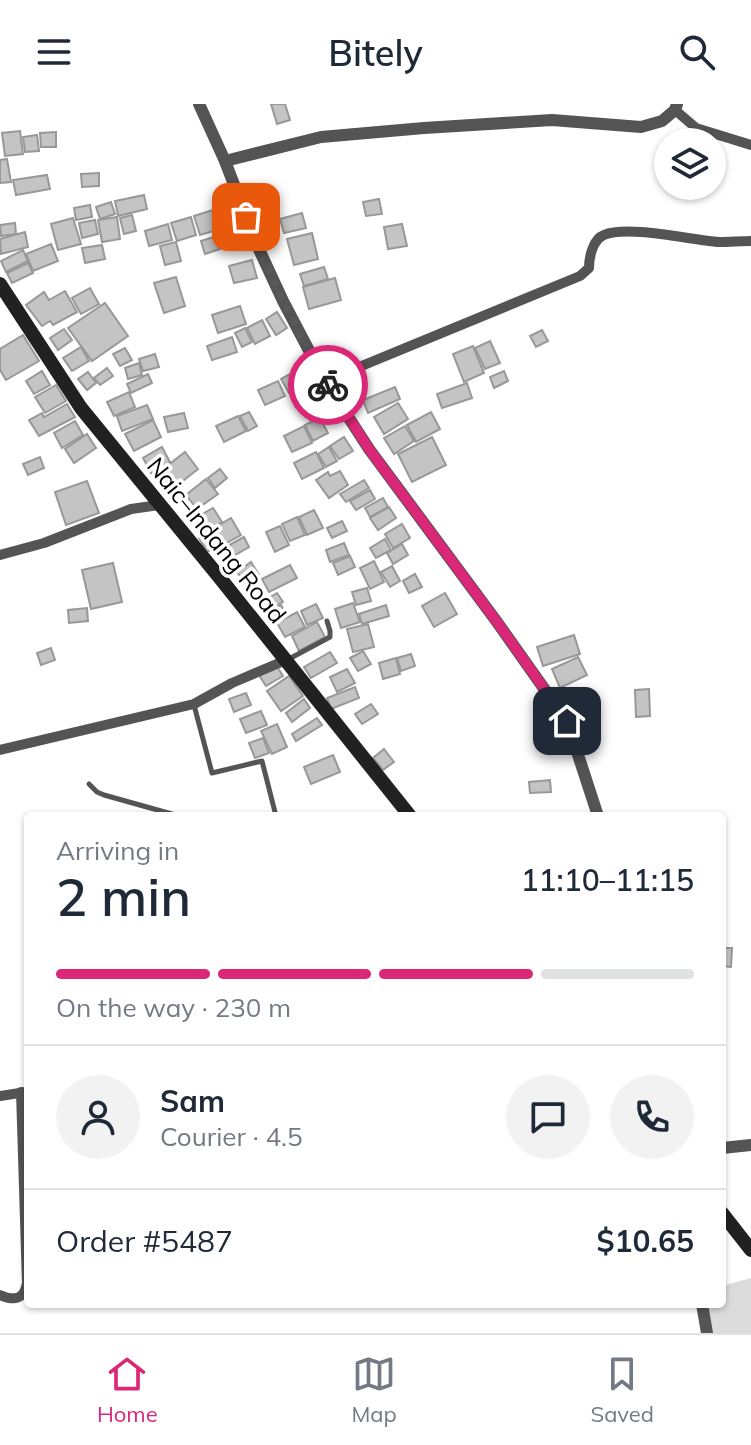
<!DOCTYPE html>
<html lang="en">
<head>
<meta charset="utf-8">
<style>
  :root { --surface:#fff; --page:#f2f2f3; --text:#1f2937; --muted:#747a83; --line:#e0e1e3; --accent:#db2777 }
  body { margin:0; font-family:Mulish,sans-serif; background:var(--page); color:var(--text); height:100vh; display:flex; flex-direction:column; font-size:30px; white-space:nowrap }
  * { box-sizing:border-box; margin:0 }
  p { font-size:26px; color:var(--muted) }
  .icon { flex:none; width:44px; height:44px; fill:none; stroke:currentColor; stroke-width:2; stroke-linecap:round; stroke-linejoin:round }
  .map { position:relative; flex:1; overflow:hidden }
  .drawer { position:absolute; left:24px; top:708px; width:702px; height:496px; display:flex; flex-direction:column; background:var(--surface); border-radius:8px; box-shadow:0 2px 6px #0004 }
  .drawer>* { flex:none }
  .fabs { position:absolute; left:654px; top:24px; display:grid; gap:16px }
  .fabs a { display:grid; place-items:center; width:72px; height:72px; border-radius:50%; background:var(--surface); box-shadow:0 2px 6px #0004; font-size:40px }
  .pin { position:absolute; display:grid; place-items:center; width:68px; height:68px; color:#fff; margin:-34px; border-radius:16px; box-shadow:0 4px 12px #0006 }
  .courier { position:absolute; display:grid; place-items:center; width:80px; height:80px; margin:-40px; border:6px solid #db2777; border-radius:50%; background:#fff; color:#222; box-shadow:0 2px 10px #0007 }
  .head em { font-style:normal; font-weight:600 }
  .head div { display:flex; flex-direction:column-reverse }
  .head { display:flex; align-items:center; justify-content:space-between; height:136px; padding:0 32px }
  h1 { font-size:52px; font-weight:600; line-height:60px }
  .bar { display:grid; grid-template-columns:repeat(4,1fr); gap:12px 8px; align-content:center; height:96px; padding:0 32px }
  .bar i { height:10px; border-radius:6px; background:var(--line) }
  .bar .active { background:var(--accent) }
  .bar p { grid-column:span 4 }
  .line { display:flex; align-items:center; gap:20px; padding:0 32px; border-top:2px solid var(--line) }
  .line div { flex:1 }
  .round { display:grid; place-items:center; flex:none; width:84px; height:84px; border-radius:42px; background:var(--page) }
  header { display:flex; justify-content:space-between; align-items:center; height:104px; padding:0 32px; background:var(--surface); font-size:36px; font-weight:600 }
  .tab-bar { display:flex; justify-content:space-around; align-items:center; height:112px; border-top:2px solid var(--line); background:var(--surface); font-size:22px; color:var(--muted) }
  .tab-bar a { display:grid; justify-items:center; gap:4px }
  .tab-bar .active { color:var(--accent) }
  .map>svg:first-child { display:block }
  .green { fill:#dbdbdb }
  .building { fill:#c4c4c4; stroke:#989898; stroke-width:2 }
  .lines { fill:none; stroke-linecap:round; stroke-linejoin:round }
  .service { stroke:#545454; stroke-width:5 }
  .minor { stroke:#545454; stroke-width:10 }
  .tertiary { stroke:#545454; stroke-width:12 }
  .secondary { stroke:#212121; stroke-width:14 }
  .done { stroke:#595959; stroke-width:8; stroke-dasharray:0 14.4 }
  .route { stroke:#db2777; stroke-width:10 }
  .labels { text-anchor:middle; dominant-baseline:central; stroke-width:7; stroke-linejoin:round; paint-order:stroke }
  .street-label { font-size:24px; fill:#000; stroke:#fff }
</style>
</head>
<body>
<header><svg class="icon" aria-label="menu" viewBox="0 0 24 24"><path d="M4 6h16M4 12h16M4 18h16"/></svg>Bitely<svg class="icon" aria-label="search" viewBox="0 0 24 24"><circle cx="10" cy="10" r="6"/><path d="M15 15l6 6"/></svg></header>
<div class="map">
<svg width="751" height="1229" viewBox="0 0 751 1229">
  <rect width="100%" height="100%" fill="#fff"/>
  <!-- green -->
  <path class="green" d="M751 1174V1229H711L705 1200H722V1182Z"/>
  <!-- building -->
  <g class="building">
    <path d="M271 0H285L290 16 277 20Z"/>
    <path d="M20 27 23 50 5 52 2 29Z"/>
    <path d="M56 28V43H41L40 29Z"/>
    <path d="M37 31 39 47 25 48 23 33Z"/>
    <path d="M7 55 11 78 0 79V56Z"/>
    <path d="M99 69V82L82 83 81 70Z"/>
    <path d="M47 71 50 85 16 91 13 76Z"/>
    <path d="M144 91 147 105 118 112 115 97Z"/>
    <path d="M379 95 382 110 366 112 363 98Z"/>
    <path d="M111 98 115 110 100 115 96 103Z"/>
    <path d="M90 101 92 113 76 116 74 104Z"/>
    <path d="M213 106 220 125 200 131 194 112Z"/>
    <path d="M302 109 306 124 284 129 280 115Z"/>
    <path d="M132 111 136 127 124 130 120 114Z"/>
    <path d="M117 113 120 135 102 138 98 116Z"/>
    <path d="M191 113 196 131 177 137 171 119Z"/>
    <path d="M73 114 81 140 58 146 51 120Z"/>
    <path d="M95 116 98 130 82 134 79 119Z"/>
    <path d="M15 119 16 130 1 132 0 121Z"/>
    <path d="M168 120 172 136 149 142 145 127Z"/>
    <path d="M402 120 407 142 388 145 384 123Z"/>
    <path d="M236 121 243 138 225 145 218 129Z"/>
    <path d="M25 128 28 143 1 150 0 135Z"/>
    <path d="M312 129 318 155 294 161 287 135Z"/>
    <path d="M217 132 220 145 205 150 201 137Z"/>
    <path d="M176 138 181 157 165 161 160 142Z"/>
    <path d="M51 140 58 157 33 167 26 150Z"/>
    <path d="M102 141 105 155 85 159 82 144Z"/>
    <path d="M23 146 28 157 6 168 1 157Z"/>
    <path d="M252 156 257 174 234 179 229 162Z"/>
    <path d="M28 159 33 169 12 179 7 169Z"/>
    <path d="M324 163 328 175 304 182 300 170Z"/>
    <path d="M176 173 185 202 164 209 154 179Z"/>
    <path d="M335 174 341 196 309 205 303 183Z"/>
    <path d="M90 184 99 200 81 210 72 194Z"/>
    <path d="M65 187 77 208 53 221 50 217 42 222 26 201 44 188 49 196Z"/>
    <path d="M105 199 128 232 92 257 68 224Z"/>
    <path d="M240 202 246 220 218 229 212 211Z"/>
    <path d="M277 208 287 224 276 231 266 215Z"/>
    <path d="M262 216 270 232 255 240 247 224Z"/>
    <path d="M245 224 252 238 242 243 235 229Z"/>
    <path d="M64 225 72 236 58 246 50 234Z"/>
    <path d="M542 226 548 237 536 243 530 232Z"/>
    <path d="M23 231 39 257 6 276 0 266V245Z"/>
    <path d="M232 233 237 248 212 256 207 242Z"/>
    <path d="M490 237 500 259 485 265 475 244Z"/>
    <path d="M473 242 484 269 464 278 453 250Z"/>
    <path d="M81 243 89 257 72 267 63 254Z"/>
    <path d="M125 244 132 256 120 262 113 250Z"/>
    <path d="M155 250 159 263 143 267 139 255Z"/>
    <path d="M139 259 142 271 128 275 125 264Z"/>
    <path d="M107 264 113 272 100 281 94 274Z"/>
    <path d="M301 264 309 278 289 289 281 275Z"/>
    <path d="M42 267 50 281 34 290 26 277Z"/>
    <path d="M504 267 508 277 494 284 490 273Z"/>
    <path d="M88 268 96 279 87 286 78 275Z"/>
    <path d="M148 270 152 279 131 289 127 280Z"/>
    <path d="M278 277 285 292 265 301 258 286Z"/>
    <path d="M467 279 472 294 442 304 437 290Z"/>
    <path d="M56 281 66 297 45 309 35 293Z"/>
    <path d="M395 283 400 295 368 309 363 296Z"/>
    <path d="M129 288 135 303 114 312 107 298Z"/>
    <path d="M309 288 321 310 310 316 298 294Z"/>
    <path d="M398 299 408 315 384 330 374 313Z"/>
    <path d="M67 300 75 313 39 332 29 316 42 309 44 313Z"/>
    <path d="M147 301 153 315 122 327 117 312Z"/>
    <path d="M249 308 257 322 248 327 240 312Z"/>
    <path d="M431 308 440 325 416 338 407 321Z"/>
    <path d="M184 309 188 324 168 328 164 313Z"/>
    <path d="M238 312 246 327 224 338 216 322Z"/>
    <path d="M320 314 328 329 313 337 305 321Z"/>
    <path d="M153 316 161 333 134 347 125 330Z"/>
    <path d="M75 317 83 331 62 344 54 329Z"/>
    <path d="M304 322 312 339 292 348 284 332Z"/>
    <path d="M405 322 414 337 394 350 384 334Z"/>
    <path d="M87 330 96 344 74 359 65 345Z"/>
    <path d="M344 333 353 347 339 355 330 342Z"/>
    <path d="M432 333 446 361 412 378 398 350Z"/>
    <path d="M162 343 170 358 151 369 143 354Z"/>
    <path d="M329 343 337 357 326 363 318 350Z"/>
    <path d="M185 348 198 365 170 387 157 370Z"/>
    <path d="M316 348 324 364 302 375 294 359Z"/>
    <path d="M40 353 44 364 28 371 23 360Z"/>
    <path d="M220 365 227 374 215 384 208 374Z"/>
    <path d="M340 367 348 381 329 394 316 376 328 368 330 372Z"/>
    <path d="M206 375 218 390 197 405 186 391Z"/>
    <path d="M364 376 369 384 346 398 340 390Z"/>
    <path d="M87 377 99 409 66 421 55 388Z"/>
    <path d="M370 386 375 395 356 406 350 397Z"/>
    <path d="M383 394 388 403 370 413 365 404Z"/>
    <path d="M389 403 396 414 378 426 370 414Z"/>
    <path d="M213 404 222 418 206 428 197 413Z"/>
    <path d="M314 406 323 424 307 431 299 413Z"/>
    <path d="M297 413 305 431 290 437 282 420Z"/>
    <path d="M231 414 241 431 223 441 214 424Z"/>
    <path d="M342 417 347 427 332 434 327 424Z"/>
    <path d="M402 420 410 434 393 444 385 430Z"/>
    <path d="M280 422 289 441 275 448 266 428Z"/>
    <path d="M212 427 220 441 207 448 199 434Z"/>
    <path d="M244 433 249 443 230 454 224 444Z"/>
    <path d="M385 435 391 446 376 454 370 444Z"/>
    <path d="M344 439 349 451 330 458 326 446Z"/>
    <path d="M402 440 408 451 393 460 387 449Z"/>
    <path d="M350 452 355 463 338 471 333 459Z"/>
    <path d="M374 457 384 478 370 485 360 464Z"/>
    <path d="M251 458 259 471 246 480 237 468Z"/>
    <path d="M113 459 122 498 91 505 82 466Z"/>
    <path d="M290 461 297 474 269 488 262 475Z"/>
    <path d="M392 462 400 477 390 483 381 468Z"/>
    <path d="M415 470 422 483 409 489 403 477Z"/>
    <path d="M367 484 371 497 356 501 352 488Z"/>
    <path d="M277 489 283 498 267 507 262 498Z"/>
    <path d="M445 489 457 510 434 523 422 502Z"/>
    <path d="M353 499 360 518 341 524 335 505Z"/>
    <path d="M316 500 323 514 307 521 301 507Z"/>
    <path d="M281 501 287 512 271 520 265 510Z"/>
    <path d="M386 501 389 512 362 520 359 510Z"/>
    <path d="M87 504 88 517 69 519 68 506Z"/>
    <path d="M297 508 305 523 285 533 277 519Z"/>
    <path d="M317 518 325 533 299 547 292 532Z"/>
    <path d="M368 520 374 543 353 548 347 525Z"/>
    <path d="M574 531 580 550 543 562 537 543Z"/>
    <path d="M51 544 55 556 41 561 37 549Z"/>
    <path d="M363 547 371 560 358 567 350 554Z"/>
    <path d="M330 548 337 559 311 574 304 563Z"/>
    <path d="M411 550 415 562 401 567 397 554Z"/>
    <path d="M578 553 587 571 560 584 552 565Z"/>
    <path d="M396 554 400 570 383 575 379 559Z"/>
    <path d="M274 558 283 572 266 582 257 568Z"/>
    <path d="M347 565 355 579 337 588 330 573Z"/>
    <path d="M289 572 303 592 281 607 267 587Z"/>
    <path d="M355 583 359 594 331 605 327 594Z"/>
    <path d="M649 585 650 612 636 613 635 586Z"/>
    <path d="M246 589 251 601 234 608 229 595Z"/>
    <path d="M304 595 310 604 292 618 286 609Z"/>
    <path d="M371 600 378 610 362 620 355 610Z"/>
    <path d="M261 607 267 621 246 629 240 615Z"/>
    <path d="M317 614 322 621 296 637 292 630Z"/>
    <path d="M277 620 287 643 272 650 261 627Z"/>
    <path d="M263 634 269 649 255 654 249 639Z"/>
    <path d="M384 645 394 658 383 666 373 654Z"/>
    <path d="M333 651 340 668 311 680 304 663Z"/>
    <path d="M550 676 551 688 530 689 529 678Z"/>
    <path d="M722 844H732L731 863 722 862Z"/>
  </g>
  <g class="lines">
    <!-- service -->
    <g class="service">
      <path d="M287 556 330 533V527L327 517"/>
      <path d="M194 601 212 669 262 657 276 712"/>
      <path d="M89 680 97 688 104 691 179 712"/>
    </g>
    <!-- minor -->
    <g class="minor">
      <path d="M675 6 696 24 751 41"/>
      <path d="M325 277 580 172 589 164C589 153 593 135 604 131 628 121 691 136 719 138 730 138 740 137 751 137"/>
      <path d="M0 451 44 439 131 405 159 401"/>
      <path d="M0 646 194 600 232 579 286 556"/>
      <path d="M0 992 26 988"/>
      <path d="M0 1191C14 1197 24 1196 27 1179L21 988"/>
    </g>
    <!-- tertiary -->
    <g class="tertiary">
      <path d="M199 0 225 57 257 141 283 197 325 277 369 345 497 518 567 617 598 712"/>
      <path d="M225 57 321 33 424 24 552 16 641 23 662 17 675 6 677 0"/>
      <path d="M722 1044 751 1041"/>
      <path d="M702 1200 707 1229"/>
    </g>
    <!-- secondary -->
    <g class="secondary">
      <path d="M0 180 81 304 220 474 410 712"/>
      <path d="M722 1109 751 1146"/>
    </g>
  </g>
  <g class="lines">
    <!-- done -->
    <path class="done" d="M246 113 257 141 283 197 328 281"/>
    <!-- route -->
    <path class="route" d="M328 281 369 345 497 518 567 617"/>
  </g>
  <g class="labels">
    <!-- street labels -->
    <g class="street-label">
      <text transform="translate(217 436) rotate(51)">Naic–Indang Road</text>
    </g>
  </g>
</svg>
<div class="fabs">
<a><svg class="icon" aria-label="layers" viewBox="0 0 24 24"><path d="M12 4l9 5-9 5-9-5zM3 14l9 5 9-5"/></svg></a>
</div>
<div class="pin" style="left:246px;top:113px;background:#ea580c"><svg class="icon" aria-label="bag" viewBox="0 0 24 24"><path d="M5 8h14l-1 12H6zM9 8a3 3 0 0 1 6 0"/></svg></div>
<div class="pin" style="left:567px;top:617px;background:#1f2937"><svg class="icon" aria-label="home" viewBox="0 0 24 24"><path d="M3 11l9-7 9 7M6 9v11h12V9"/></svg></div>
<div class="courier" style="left:328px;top:281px"><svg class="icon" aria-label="bike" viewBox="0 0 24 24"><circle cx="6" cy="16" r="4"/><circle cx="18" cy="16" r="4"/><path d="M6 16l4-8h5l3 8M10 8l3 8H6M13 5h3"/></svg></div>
<section class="drawer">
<div class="head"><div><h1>2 min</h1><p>Arriving in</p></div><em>11:10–11:15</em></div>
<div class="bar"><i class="active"></i><i class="active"></i><i class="active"></i><i></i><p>On the way · 230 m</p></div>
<div class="line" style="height:144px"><a class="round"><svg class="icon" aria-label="person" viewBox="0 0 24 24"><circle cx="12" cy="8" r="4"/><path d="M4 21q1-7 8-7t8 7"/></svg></a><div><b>Sam</b><p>Courier · 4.5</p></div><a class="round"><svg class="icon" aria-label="chat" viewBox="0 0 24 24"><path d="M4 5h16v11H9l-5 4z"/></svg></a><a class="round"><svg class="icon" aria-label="phone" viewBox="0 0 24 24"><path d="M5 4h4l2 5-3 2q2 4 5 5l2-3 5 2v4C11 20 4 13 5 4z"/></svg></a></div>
<div class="line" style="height:104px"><div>Order #5487</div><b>$10.65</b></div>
</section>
</div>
<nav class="tab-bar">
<a class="active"><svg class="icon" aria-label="home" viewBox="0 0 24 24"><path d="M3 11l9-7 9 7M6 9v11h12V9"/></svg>Home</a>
<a><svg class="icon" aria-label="map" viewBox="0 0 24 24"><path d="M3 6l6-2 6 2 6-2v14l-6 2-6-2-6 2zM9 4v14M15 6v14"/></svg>Map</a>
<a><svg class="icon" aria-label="saved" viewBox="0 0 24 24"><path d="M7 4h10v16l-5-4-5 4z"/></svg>Saved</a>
</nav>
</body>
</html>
